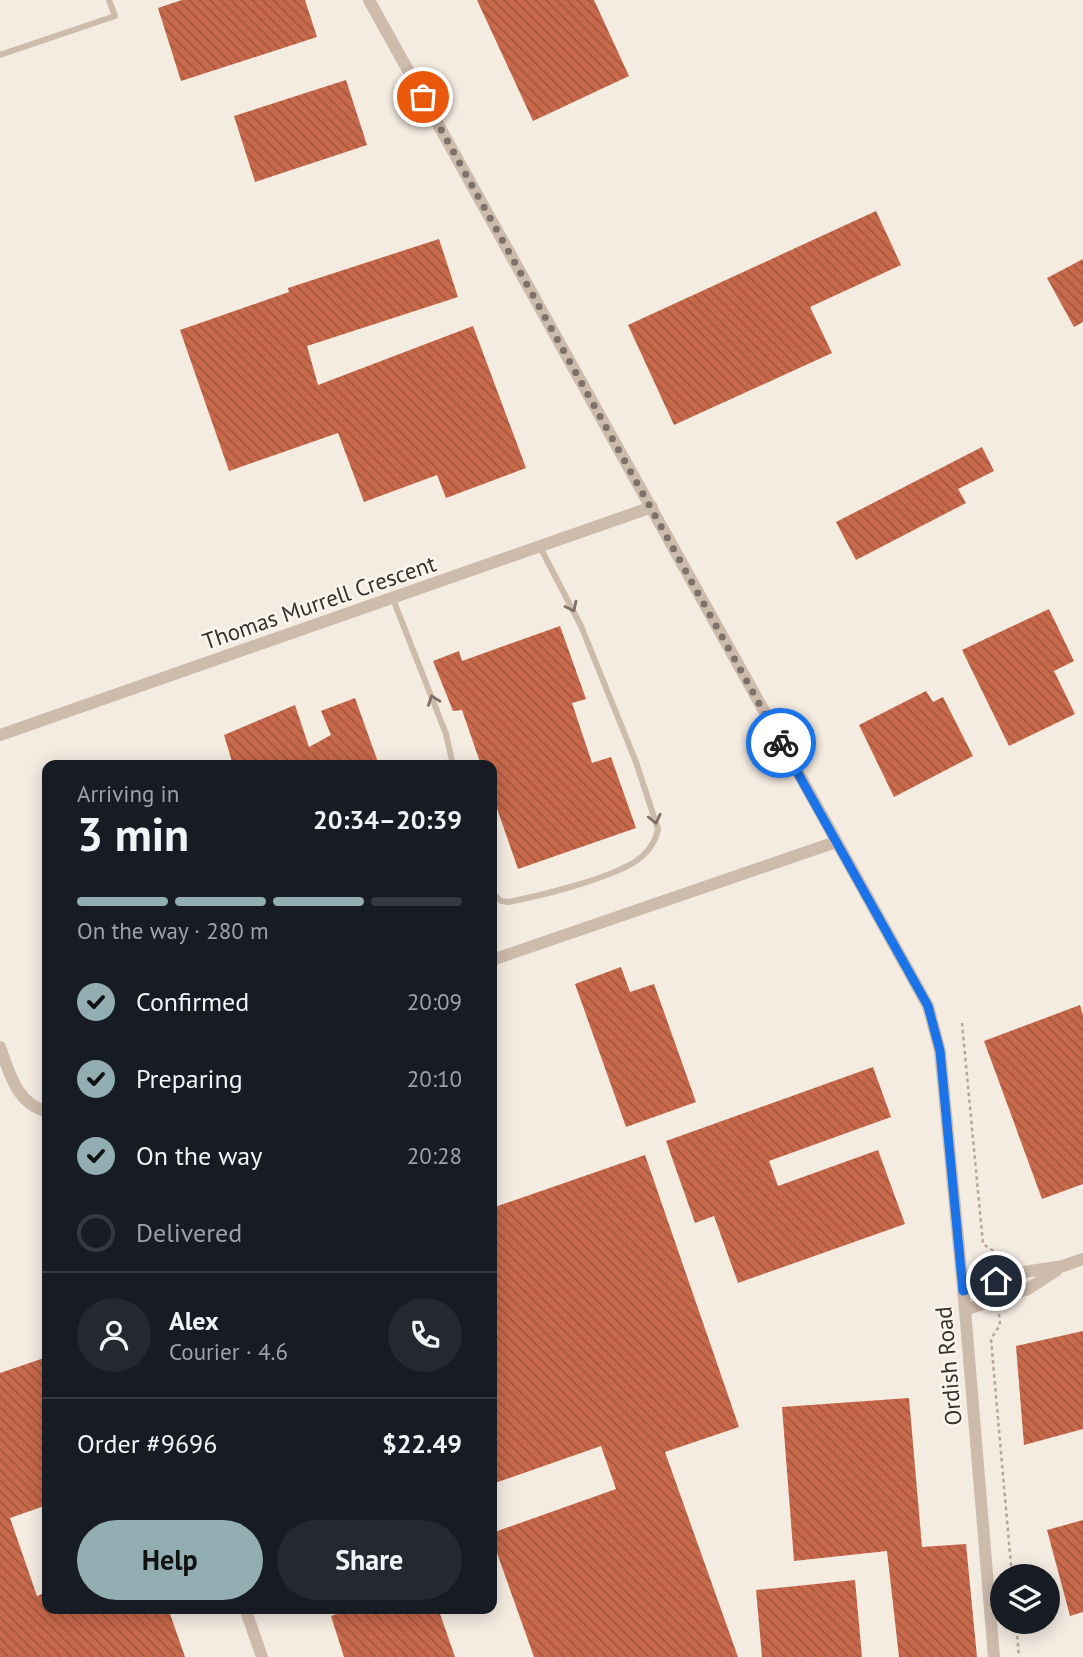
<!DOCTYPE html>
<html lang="en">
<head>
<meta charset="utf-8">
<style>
  :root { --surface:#171b24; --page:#242831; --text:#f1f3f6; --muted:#9ea1a6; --line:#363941; --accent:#92aeb2 }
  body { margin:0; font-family:"PT Sans",sans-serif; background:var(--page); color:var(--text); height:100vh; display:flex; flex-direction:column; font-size:26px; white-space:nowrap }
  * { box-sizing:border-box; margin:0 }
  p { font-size:23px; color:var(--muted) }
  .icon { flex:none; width:38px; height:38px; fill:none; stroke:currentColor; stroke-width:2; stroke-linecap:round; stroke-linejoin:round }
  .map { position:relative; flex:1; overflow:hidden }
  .panel { position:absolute; left:42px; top:760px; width:455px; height:854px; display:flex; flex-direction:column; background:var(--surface); border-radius:14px; box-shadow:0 4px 18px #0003 }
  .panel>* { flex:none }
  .tools { position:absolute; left:990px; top:1564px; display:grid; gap:14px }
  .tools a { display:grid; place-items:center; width:70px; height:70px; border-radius:50%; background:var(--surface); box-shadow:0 4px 18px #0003; font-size:35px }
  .pin { position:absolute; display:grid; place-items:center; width:60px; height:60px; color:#fff; margin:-30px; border:4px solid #fff; border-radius:50%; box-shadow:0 2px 7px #0007 }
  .courier { position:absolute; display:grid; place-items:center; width:70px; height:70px; margin:-35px; border:5px solid #1a73e8; border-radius:50%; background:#fff; color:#222; box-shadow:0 2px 9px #0007 }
  .headline em { font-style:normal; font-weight:700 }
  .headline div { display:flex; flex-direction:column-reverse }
  .headline { display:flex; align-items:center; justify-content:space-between; height:119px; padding:0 35px }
  h1 { font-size:46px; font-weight:700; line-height:52px }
  .bar { display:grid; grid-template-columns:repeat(4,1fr); gap:10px 7px; align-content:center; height:84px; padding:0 35px }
  .bar i { height:9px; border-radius:5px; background:var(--line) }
  .bar .selected { background:var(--accent) }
  .bar p { grid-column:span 4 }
  .line { display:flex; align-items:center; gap:18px; padding:0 35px; border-top:2px solid var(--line) }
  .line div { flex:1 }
  .round { display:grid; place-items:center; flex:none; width:74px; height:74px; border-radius:37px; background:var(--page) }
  ol { padding:0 35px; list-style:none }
  li { display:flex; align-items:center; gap:21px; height:77px }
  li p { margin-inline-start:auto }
  li .icon { padding:7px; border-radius:50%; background:var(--accent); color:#111; stroke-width:4 }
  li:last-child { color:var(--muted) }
  li i { width:38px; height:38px; border:4px solid var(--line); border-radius:50% }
  .action { display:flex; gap:14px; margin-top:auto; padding:14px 35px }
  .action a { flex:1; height:80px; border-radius:42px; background:var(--accent); color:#111; font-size:28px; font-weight:700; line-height:80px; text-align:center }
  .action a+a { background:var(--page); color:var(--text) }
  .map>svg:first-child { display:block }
  .building { fill:url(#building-back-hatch) }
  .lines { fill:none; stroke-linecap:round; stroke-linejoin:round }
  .path { stroke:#b9a596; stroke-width:2.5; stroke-dasharray:3.5 3.5; stroke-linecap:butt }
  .service { stroke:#cdbbac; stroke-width:6 }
  .minor { stroke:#cdbbac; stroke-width:12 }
  .oneway { stroke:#7d6f65 }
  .done { stroke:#7c716b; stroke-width:7; stroke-dasharray:0 12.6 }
  .route { stroke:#1a73e8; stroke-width:9 }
  .labels { text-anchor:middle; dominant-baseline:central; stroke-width:5; stroke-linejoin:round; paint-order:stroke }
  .street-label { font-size:23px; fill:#3b302b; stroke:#fbf5ee }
</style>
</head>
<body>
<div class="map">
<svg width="1083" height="1657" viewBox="0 0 1083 1657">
  <defs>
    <pattern id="building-back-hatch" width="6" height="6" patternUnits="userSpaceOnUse" patternTransform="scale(1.75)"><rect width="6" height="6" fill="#c8694b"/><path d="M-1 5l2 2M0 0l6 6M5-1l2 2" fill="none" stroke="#a4573f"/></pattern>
  </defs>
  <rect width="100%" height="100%" fill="#f4ebe1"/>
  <!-- building -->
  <g class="building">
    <path d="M182 0H305L317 37 181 81 158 8Z"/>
    <path d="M477 0H594L629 76 533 121Z"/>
    <path d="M346 80 367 145 255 182 234 116Z"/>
    <path d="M876 211 901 265 810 307 832 353 674 425 628 325Z"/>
    <path d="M439 239 458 297 307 346 318 385 473 326 526 468 446 498 437 475 364 502 338 433 229 471 180 330 289 292 288 288Z"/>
    <path d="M1083 259V322L1074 327 1047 278Z"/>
    <path d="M982 447 994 471 958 489 966 503 856 560 836 522Z"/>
    <path d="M1049 609 1074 661 1054 671 1075 714 1009 746 962 650Z"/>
    <path d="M560 626 586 699 572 703 592 763 611 757 636 828 518 869 492 794V765H481L462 710 453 711 433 661 459 651 462 661Z"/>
    <path d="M926 691 933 702 943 697 973 756 894 797 859 725Z"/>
    <path d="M355 698 379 765H233L224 735 295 705 309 747 331 735 321 711Z"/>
    <path d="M621 967 630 992 654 984 696 1102 626 1127 575 984Z"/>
    <path d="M1080 1005 1083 1015V1184L1042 1199 984 1041Z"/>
    <path d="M873 1067 891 1117 769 1161 778 1186 878 1150 905 1224 738 1283 714 1216 695 1223 666 1141Z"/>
    <path d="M645 1155 739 1427 665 1452 738 1657H534L492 1539V1533L616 1489 601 1446 492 1484V1208Z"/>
    <path d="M1083 1331V1429L1024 1445 1016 1346Z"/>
    <path d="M47 1357V1505L10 1518 37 1596 47 1592V1608H168L185 1657H0V1373Z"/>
    <path d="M909 1398 922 1547 966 1544 977 1657H899L887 1551 794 1561 782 1407Z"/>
    <path d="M1083 1520V1612L1070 1616 1047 1530Z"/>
    <path d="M855 1580 862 1657H762L756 1590Z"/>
    <path d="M354 1608H438L455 1657H344L331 1616Z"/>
  </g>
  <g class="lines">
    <!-- path -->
    <g class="path">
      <path d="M962 1023 983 1244 995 1252 996 1266"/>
      <path d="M999 1314 1000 1325 991 1339 1012 1577"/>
      <path d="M1016 1622 1019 1657"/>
    </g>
    <!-- service -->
    <g class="service">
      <path d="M0 55 115 16 109 0"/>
      <path d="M393 599 446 734 453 765"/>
      <path d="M492 893 501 901 509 902C543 895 604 880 633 863 646 855 655 844 658 829L636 762 581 626 540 547"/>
    </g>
    <!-- minor -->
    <g class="minor">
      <path d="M369 0 928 1006 940 1051 965 1310 994 1657"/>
      <path d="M0 735 652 507"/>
      <path d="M492 960 836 842"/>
      <path d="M0 1047C9 1072 17 1105 47 1111"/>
      <path d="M963 1291 1024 1272 1063 1266 1083 1259"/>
      <path d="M965 1310 1028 1289 1057 1270"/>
      <path d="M245 1608 262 1657"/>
    </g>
  </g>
  <!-- one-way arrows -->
  <defs><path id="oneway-chevron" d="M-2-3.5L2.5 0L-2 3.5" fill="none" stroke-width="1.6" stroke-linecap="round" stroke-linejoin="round" transform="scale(1.75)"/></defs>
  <g class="oneway">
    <use href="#oneway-chevron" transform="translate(572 607) rotate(64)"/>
    <use href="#oneway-chevron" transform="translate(433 700) rotate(-110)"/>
    <use href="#oneway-chevron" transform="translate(655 819) rotate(77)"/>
  </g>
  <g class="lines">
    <!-- done -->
    <path class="done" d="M423 97 781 743"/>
    <!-- route -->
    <path class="route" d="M781 743 928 1006 940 1051 963 1291 996 1281"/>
  </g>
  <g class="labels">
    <!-- street labels -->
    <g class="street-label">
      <text transform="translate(319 602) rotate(-19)">Thomas Murrell Crescent</text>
      <text transform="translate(948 1366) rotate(-95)">Ordish Road</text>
    </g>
  </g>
</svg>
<div class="tools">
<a><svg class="icon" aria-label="layers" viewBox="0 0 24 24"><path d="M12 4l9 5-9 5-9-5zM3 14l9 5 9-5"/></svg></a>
</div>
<div class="pin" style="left:423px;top:97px;background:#ea580c"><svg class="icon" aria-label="bag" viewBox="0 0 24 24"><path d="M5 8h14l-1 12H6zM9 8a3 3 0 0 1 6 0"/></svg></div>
<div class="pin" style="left:996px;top:1281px;background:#1f2937"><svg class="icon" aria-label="home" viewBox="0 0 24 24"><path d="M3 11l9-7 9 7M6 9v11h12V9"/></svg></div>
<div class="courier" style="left:781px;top:743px"><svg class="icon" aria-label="bike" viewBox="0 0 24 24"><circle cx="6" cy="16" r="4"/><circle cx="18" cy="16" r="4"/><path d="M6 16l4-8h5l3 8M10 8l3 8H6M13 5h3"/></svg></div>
<section class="panel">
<div class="headline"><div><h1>3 min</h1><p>Arriving in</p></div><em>20:34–20:39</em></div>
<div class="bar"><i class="selected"></i><i class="selected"></i><i class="selected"></i><i></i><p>On the way · 280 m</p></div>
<ol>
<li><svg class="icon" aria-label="check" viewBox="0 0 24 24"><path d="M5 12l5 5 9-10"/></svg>Confirmed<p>20:09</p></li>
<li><svg class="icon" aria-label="check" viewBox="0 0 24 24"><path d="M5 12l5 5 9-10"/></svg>Preparing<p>20:10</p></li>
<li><svg class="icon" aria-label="check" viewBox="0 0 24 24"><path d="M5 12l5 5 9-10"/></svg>On the way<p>20:28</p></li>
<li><i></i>Delivered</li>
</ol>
<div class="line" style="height:126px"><a class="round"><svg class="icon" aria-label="person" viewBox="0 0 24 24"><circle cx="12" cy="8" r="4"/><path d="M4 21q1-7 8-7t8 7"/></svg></a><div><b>Alex</b><p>Courier · 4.6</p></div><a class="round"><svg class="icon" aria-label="phone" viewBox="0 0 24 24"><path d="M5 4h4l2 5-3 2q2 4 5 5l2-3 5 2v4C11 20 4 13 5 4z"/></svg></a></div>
<div class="line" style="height:91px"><div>Order #9696</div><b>$22.49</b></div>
<div class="action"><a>Help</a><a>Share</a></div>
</section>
</div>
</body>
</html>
